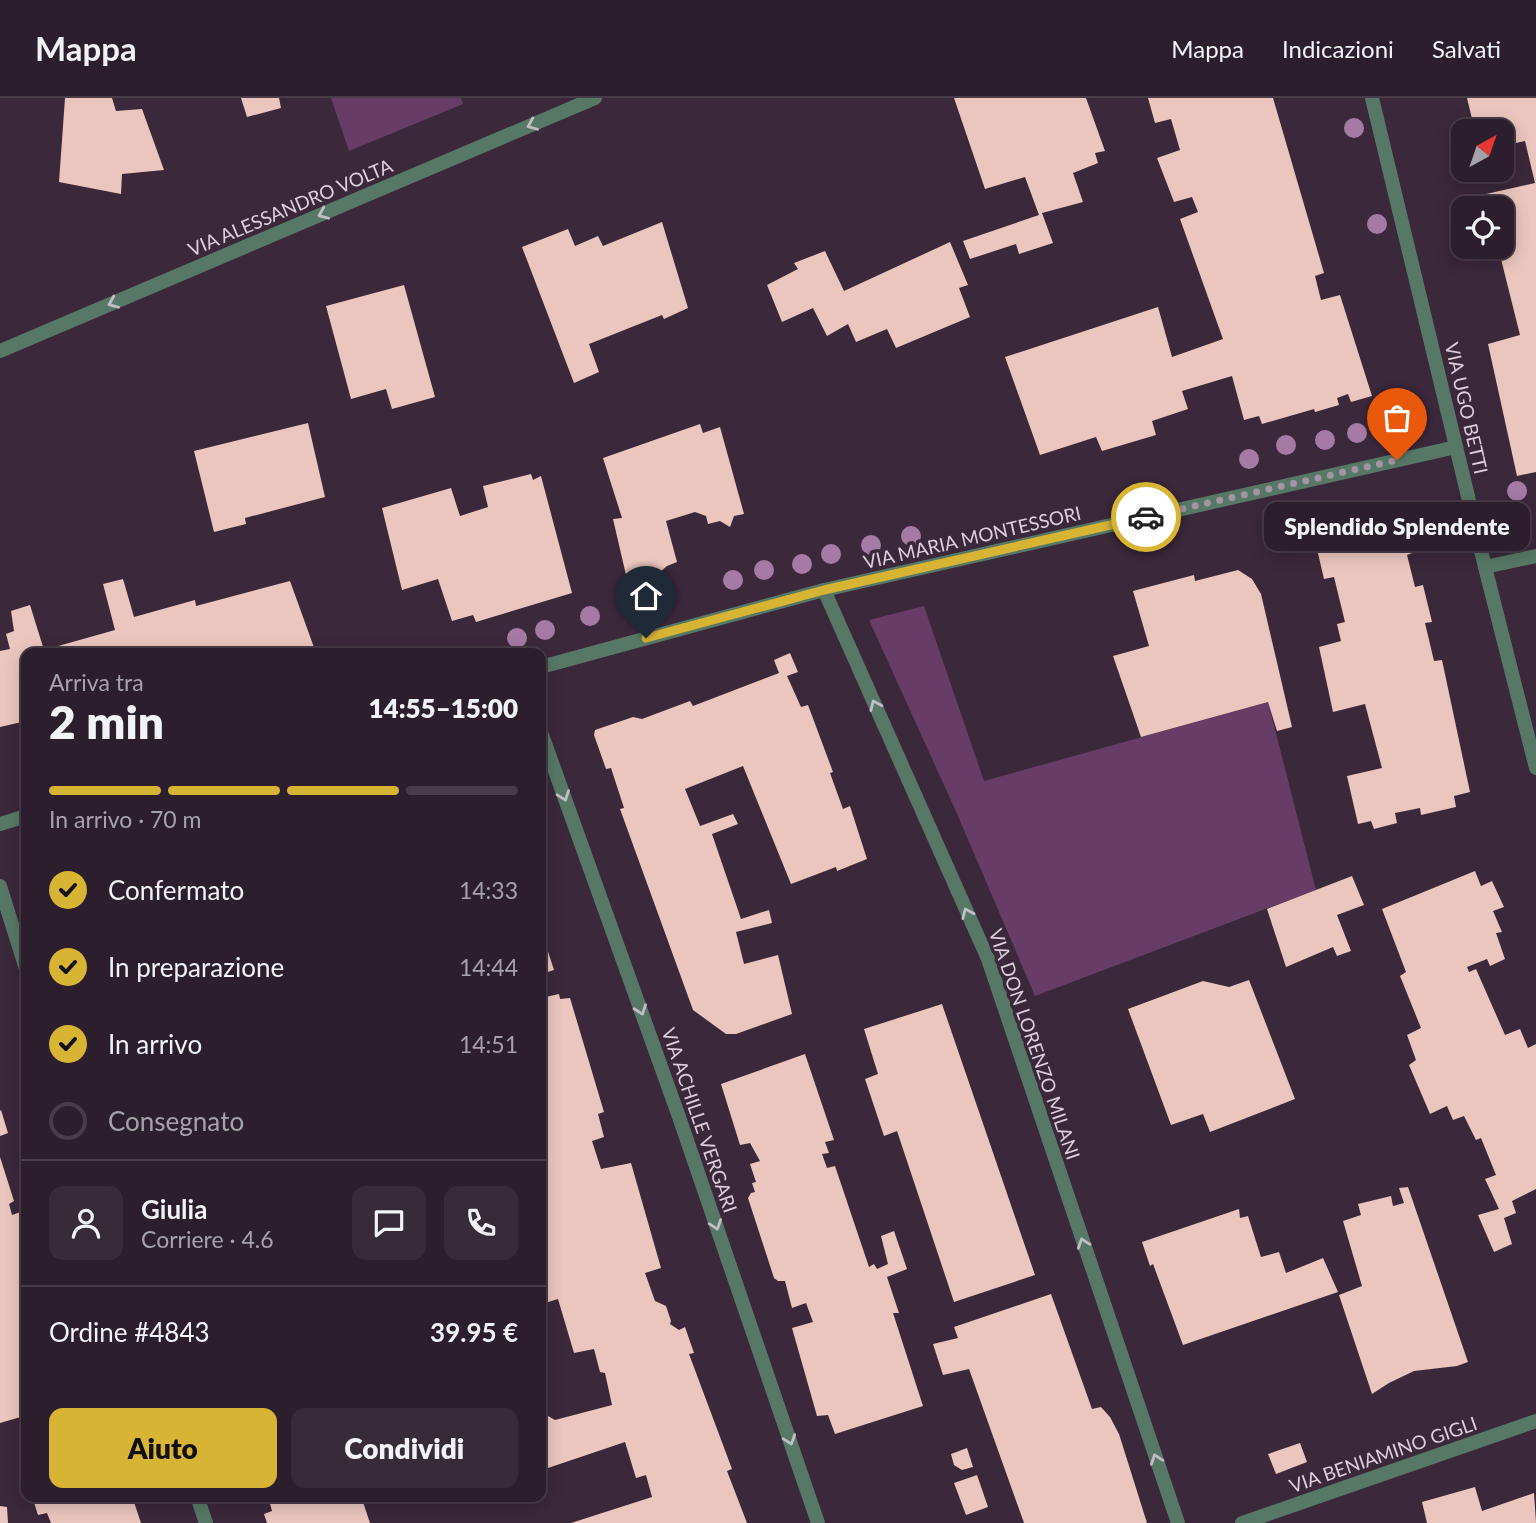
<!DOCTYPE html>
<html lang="it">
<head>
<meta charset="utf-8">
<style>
  :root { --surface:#2c1e2c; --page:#382b38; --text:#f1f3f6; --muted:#a6a2a9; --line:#483c48; --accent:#d8b434 }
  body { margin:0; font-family:Lato,sans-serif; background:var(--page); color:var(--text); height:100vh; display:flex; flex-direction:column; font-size:26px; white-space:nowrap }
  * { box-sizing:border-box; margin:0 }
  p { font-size:23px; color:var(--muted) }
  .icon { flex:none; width:38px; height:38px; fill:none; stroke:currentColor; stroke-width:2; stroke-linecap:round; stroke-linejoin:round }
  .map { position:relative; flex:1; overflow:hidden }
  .sheet { position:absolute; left:21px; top:550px; width:525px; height:854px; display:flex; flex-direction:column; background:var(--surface); border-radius:14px; box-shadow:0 4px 18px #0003,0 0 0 2px var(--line) }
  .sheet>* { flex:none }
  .needle { width:46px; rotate:40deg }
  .tools { position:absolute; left:1451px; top:21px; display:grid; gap:14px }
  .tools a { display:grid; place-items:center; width:63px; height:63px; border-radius:14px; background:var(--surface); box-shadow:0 4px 18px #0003,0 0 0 2px var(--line); font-size:35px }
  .pin { position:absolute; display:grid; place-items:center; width:60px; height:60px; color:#fff; margin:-72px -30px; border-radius:50% 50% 50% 0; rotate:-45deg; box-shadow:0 0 7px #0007 }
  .pin .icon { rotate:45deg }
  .courier { position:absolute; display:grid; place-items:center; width:70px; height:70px; margin:-35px; border:5px solid #d8b434; border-radius:50%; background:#fff; color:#222; box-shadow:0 2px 9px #0007 }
  .bubble { position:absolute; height:49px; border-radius:14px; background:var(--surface); box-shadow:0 4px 18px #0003,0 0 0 2px var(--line); font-size:23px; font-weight:800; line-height:49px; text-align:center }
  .summary em { font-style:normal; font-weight:800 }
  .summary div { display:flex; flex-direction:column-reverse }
  .summary { display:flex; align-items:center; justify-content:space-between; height:119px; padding:0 28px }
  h1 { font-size:46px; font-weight:800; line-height:52px }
  .bar { display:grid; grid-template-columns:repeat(4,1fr); gap:10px 7px; align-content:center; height:84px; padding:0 28px }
  .bar i { height:9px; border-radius:5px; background:var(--line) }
  .bar .on { background:var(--accent) }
  .bar p { grid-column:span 4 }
  .line { display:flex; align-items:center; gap:18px; padding:0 28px; border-top:2px solid var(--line) }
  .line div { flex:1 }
  .round { display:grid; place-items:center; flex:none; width:74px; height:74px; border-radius:14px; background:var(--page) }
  ol { padding:0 28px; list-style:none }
  li { display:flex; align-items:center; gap:21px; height:77px }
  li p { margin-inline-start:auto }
  li .icon { padding:7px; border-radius:50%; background:var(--accent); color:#111; stroke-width:4 }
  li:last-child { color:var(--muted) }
  li i { width:38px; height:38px; border:4px solid var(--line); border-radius:50% }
  .button { display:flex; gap:14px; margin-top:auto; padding:14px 28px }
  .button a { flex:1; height:80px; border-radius:14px; background:var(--accent); color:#111; font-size:28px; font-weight:800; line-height:80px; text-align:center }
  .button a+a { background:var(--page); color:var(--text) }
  header { display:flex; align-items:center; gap:42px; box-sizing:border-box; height:98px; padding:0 35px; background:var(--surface); border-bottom:2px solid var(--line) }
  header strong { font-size:33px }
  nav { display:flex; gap:38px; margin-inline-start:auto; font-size:24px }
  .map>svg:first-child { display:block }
  .green { fill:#673c67 }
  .building { fill:#eac6be }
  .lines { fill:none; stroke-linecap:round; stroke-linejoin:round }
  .minor { stroke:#587867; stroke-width:14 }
  .tertiary { stroke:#587867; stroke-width:14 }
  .tree { fill:#a57aa5 }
  .oneway { stroke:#c2bec5 }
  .done { stroke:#a495a4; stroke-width:7; stroke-dasharray:0 12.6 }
  .route { stroke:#d8b434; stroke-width:9 }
  .labels { text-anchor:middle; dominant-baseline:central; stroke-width:7; stroke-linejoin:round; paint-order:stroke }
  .street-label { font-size:19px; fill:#ddd0dc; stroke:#3b283b }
</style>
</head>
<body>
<header>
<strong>Mappa</strong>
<nav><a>Mappa</a><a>Indicazioni</a><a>Salvati</a></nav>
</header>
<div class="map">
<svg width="1536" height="1425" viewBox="0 0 1536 1425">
  <rect width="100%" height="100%" fill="#3b283b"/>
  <!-- green -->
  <g class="green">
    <path d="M331 0H461L463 6 349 53Z"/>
    <path d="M924 508 984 683 1268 604 1316 792 1035 898 954 709 869 522Z"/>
  </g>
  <!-- building -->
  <g class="building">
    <path d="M65 0H112L116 13 142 11 164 72 122 76 121 96 59 84Z"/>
    <path d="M241 0H279L281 10 247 19Z"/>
    <path d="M954 0H1086L1105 53 1095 55 1098 65 1073 75 1083 104 1042 115 1053 145 1019 156 1016 146 970 161 963 143 1039 117 1025 79 985 91Z"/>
    <path d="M1148 0H1273L1324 175 1315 178 1321 202 1340 197 1372 298 1351 304 1348 296 1337 300 1339 307 1315 314 1314 311 1262 326 1259 318 1244 322 1232 278 1182 293 1188 311 1152 323 1156 337 1102 353 1096 339 1040 357 1005 259 1158 209 1172 259 1223 241 1180 121 1198 114 1192 99 1174 104 1157 60 1180 52 1171 21 1155 25Z"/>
    <path d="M1467 0H1536V374L1517 378 1488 246 1520 237 1498 149H1502V110H1489L1486 96 1535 85 1525 43 1502 48V33H1475Z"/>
    <path d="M662 124 688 210 664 221 662 217 589 246 599 274 574 285 522 149 568 131 575 148 598 138 603 148Z"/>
    <path d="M950 144 968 187 959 190 970 219 896 250 887 231 856 244 848 226 827 238 813 210 782 224 767 187 798 171 794 165 825 153 844 193Z"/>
    <path d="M404 187 435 299 392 311 386 291 351 301 326 208Z"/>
    <path d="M308 325 325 399 245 420 246 426 214 434 194 353Z"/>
    <path d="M700 326 703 335 720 329 744 416 734 418 730 429 720 423 708 426 706 418 695 414 666 423 677 464 667 468 659 475 643 473 626 477 613 421 622 420 603 360Z"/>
    <path d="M531 376 533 382 541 378 572 495 476 524 473 517 452 523 438 481 402 492 382 410 451 390 460 418 488 409 483 388Z"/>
    <path d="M1408 419 1415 454 1407 457 1415 489 1423 487 1432 524 1425 525 1434 563 1442 562 1470 694 1454 698 1456 709 1421 717 1420 710 1395 715 1397 725 1374 731 1371 723 1358 726 1347 678 1382 670 1365 606 1333 614 1319 549 1341 543 1337 526 1345 524 1334 479 1324 481 1317 451 1383 433 1380 426Z"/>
    <path d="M1238 472 1252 481 1261 496 1292 629 1277 633 1268 604 1141 639 1113 558 1149 548 1133 493 1194 477 1195 483Z"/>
    <path d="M123 481 134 519 195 502 196 508 290 483 316 555H26V623L0 629V553L10 551 6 536 14 533 11 513 30 507 44 552 115 532 103 486Z"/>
    <path d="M790 555 798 574 787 578 801 609 808 607 833 674 830 675 843 711 850 708 867 761 837 773 836 769 791 786 743 668 685 691 700 728 733 716 738 726 712 736 741 821 769 812 772 825 736 834 744 866 778 857 792 916 736 936H726L693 912 620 711 624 710 611 670 606 671 594 637 595 632 633 619 642 621 690 603 693 608 779 575 774 562Z"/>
    <path d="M1475 773 1481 788 1492 783 1504 809 1493 813 1502 834 1496 835 1505 861 1490 868 1487 861 1467 869 1469 874 1476 871 1505 937 1520 931 1528 950 1536 946V1091L1512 1103 1516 1115 1504 1120 1512 1146 1494 1154 1478 1117 1499 1111 1485 1081 1496 1077 1481 1040 1476 1042 1464 1018 1453 1022 1447 1008 1430 1016 1409 967 1416 962 1407 937 1421 930 1400 878 1406 874 1382 811Z"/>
    <path d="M1352 778 1364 807 1337 817 1351 853 1337 858 1333 849 1286 869 1267 811Z"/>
    <path d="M541 832 554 872 541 876Z"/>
    <path d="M1249 882 1295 1001 1210 1034 1203 1016 1171 1027 1128 911 1203 883 1229 889Z"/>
    <path d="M559 896 560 901 570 900 604 1014 598 1016 604 1039 592 1043 601 1071 631 1065 661 1170 645 1175 655 1203 666 1208 671 1223 670 1226 679 1232 685 1229 694 1255 689 1256 732 1371 727 1373 747 1425H571L652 1399 646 1377 636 1380 625 1344 548 1370 544 1358 541 1359V1320L548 1318 555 1322 612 1307 605 1275 600 1274 594 1251 574 1255 558 1201 545 1205 541 1190V900Z"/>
    <path d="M942 906 1035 1177 954 1204 897 1033 884 1038 865 981 878 976 864 931Z"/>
    <path d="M805 956 834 1042 825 1044 829 1055 822 1056 827 1070 835 1068 869 1169 874 1166 877 1171 888 1166 881 1138 894 1133 907 1171 887 1179 899 1215H893L923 1308 835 1336 828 1317 817 1318 792 1230 813 1224 806 1205 792 1210 785 1183H778L774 1180 748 1100 751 1095 755 1094 752 1085 756 1084 750 1066 760 1063 750 1045 740 1047 721 986Z"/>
    <path d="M1 1012 8 1035 0 1038V1013Z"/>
    <path d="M0 1059 14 1103 9 1106 12 1117 26 1112V1324L24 1318 0 1325Z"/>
    <path d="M1408 1089 1468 1264 1457 1268 1414 1273 1389 1285 1372 1296 1339 1197 1362 1188 1343 1123 1361 1117 1358 1106 1391 1098 1393 1108 1404 1105 1399 1090Z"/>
    <path d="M1239 1111 1240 1120 1248 1118 1261 1159 1279 1154 1286 1175 1323 1160 1338 1194 1183 1247 1153 1166 1150 1168 1142 1144Z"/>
    <path d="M1051 1196 1092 1311 1101 1309 1110 1319 1119 1336 1147 1425H1024L969 1271 943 1277 933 1246 958 1240 954 1229Z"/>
    <path d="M1300 1345 1307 1364 1276 1376 1268 1356Z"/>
    <path d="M967 1350 973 1369 962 1372 954 1367 951 1356Z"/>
    <path d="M977 1377 988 1409 966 1417 954 1385Z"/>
    <path d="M1475 1389 1482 1413 1534 1395 1536 1425H1427L1422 1404Z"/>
    <path d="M32 1398H132L141 1425H51L47 1415 38 1417Z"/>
    <path d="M268 1398H361L370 1425H267L264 1416 272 1413Z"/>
    <path d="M0 1408 7 1409 8 1425H0Z"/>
  </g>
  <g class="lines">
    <!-- minor -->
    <g class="minor">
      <path d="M0 253 595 0"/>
      <path d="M1485 469 1536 458"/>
      <path d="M824 492 988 861 1178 1425"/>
      <path d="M541 569 824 492 1456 349"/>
      <path d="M541 634 678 1016 818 1425"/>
      <path d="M0 726 26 718"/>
      <path d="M0 788 26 871"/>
      <path d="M197 1398 206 1425"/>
      <path d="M1242 1425 1536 1323"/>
    </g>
    <!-- tertiary -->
    <path class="tertiary" d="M1372 0 1485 469 1536 670"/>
  </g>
  <!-- trees -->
  <g class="tree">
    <circle cx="1354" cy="30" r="10"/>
    <circle cx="1377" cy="126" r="10"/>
    <circle cx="1395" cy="322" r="10"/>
    <circle cx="1357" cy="335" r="10"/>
    <circle cx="1325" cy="342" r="10"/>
    <circle cx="1286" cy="347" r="10"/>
    <circle cx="1249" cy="361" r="10"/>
    <circle cx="1517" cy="393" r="10"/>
    <circle cx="911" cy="438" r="10"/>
    <circle cx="871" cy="447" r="10"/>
    <circle cx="831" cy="456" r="10"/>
    <circle cx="802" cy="466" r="10"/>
    <circle cx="764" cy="472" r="10"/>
    <circle cx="733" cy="482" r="10"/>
    <circle cx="590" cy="518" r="10"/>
    <circle cx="545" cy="532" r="10"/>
    <circle cx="517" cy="540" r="10"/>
  </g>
  <!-- one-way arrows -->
  <defs><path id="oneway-chevron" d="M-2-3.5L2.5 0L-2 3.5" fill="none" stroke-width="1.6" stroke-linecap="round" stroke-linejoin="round" transform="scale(1.75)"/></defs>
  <g class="oneway">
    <use href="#oneway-chevron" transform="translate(532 27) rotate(157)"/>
    <use href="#oneway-chevron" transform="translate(323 116) rotate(157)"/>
    <use href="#oneway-chevron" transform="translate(113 205) rotate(157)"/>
    <use href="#oneway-chevron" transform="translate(875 607) rotate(-114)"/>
    <use href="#oneway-chevron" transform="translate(564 698) rotate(70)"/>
    <use href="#oneway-chevron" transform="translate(967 815) rotate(-114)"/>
    <use href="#oneway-chevron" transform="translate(641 912) rotate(70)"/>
    <use href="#oneway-chevron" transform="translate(716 1127) rotate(71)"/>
    <use href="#oneway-chevron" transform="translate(1083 1145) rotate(-109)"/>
    <use href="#oneway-chevron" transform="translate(790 1342) rotate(71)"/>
    <use href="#oneway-chevron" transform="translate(1156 1361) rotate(-109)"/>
  </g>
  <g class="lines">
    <!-- done -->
    <path class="done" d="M1146 419 1397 362"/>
    <!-- route -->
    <path class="route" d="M646 540 824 492 1146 419"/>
  </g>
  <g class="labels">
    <!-- street labels -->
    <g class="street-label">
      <text transform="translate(290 109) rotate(-23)">VIA ALESSANDRO VOLTA</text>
      <text transform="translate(1467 310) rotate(77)">VIA UGO BETTI</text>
      <text transform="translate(972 439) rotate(-13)">VIA MARIA MONTESSORI</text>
      <text transform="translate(1035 946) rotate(71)">VIA DON LORENZO MILANI</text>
      <text transform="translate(700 1022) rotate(71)">VIA ACHILLE VERGARI</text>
      <text transform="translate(1383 1356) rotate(-19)">VIA BENIAMINO GIGLI</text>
    </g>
  </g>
</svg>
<div class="tools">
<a><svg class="needle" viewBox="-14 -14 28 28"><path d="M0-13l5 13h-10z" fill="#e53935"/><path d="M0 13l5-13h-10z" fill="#a6a2a9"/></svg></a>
<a><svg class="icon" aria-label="locate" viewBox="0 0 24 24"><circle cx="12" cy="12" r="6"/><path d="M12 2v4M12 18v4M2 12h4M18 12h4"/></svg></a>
</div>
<div class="pin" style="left:1397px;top:362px;background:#ea580c"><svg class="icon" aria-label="bag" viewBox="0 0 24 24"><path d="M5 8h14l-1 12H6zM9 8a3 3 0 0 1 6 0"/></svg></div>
<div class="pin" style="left:646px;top:540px;background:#1f2937"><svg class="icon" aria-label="home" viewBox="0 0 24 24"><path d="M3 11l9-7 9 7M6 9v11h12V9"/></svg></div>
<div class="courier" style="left:1146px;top:419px"><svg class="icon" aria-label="car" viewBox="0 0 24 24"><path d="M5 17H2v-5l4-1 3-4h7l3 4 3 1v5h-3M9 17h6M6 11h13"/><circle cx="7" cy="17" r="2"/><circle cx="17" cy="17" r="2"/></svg></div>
<div class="bubble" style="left:1264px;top:404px;width:266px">Splendido Splendente</div>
<section class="sheet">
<div class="summary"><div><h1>2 min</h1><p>Arriva tra</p></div><em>14:55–15:00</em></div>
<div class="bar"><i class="on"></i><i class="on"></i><i class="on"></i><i></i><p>In arrivo · 70 m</p></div>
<ol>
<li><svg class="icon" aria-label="check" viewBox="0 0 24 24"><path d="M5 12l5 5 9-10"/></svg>Confermato<p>14:33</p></li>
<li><svg class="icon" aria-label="check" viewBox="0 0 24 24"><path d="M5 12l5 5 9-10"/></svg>In preparazione<p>14:44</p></li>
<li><svg class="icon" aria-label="check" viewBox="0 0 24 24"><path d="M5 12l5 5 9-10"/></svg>In arrivo<p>14:51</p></li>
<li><i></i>Consegnato</li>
</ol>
<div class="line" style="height:126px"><a class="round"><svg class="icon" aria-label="person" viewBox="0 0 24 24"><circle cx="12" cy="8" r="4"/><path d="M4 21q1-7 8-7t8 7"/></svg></a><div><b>Giulia</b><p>Corriere · 4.6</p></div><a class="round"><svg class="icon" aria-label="chat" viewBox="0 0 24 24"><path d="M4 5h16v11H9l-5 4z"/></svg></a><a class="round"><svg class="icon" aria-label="phone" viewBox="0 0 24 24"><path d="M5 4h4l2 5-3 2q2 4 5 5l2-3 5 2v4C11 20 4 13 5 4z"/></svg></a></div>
<div class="line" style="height:91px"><div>Ordine #4843</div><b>39.95 €</b></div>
<div class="button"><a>Aiuto</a><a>Condividi</a></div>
</section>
</div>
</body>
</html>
